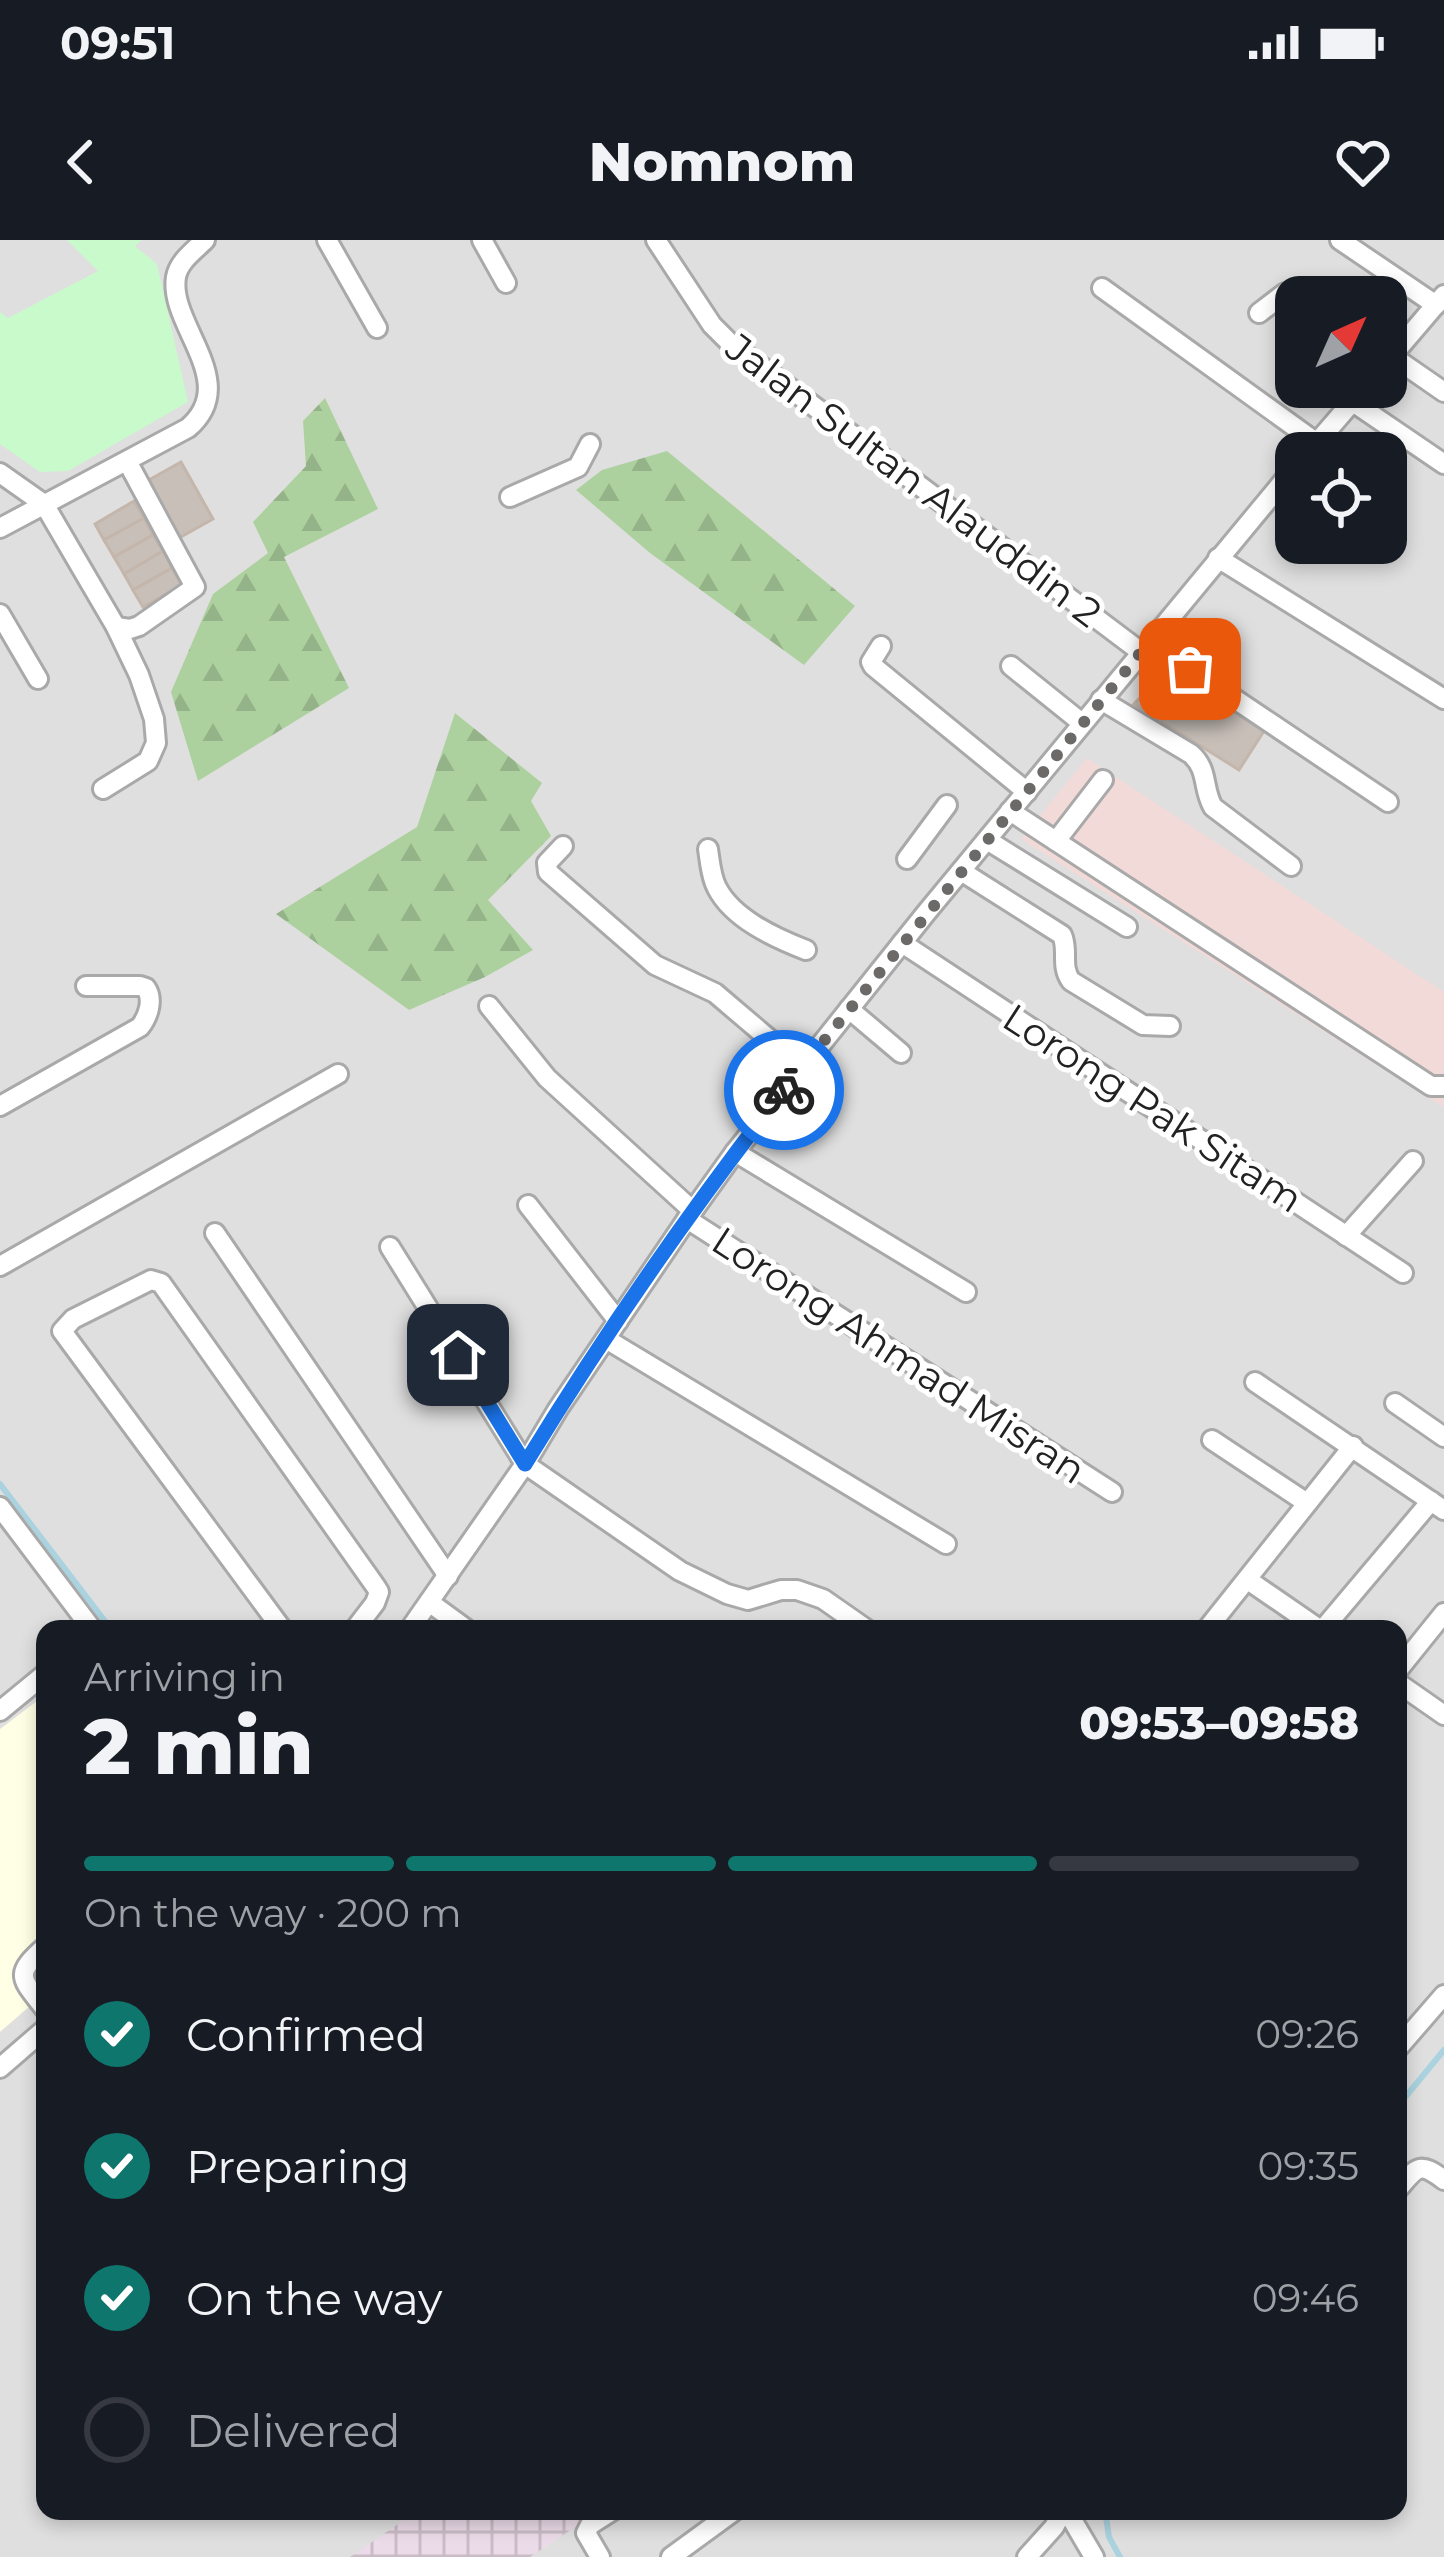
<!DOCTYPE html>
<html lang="en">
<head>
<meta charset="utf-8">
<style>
  :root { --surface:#171b24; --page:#20242c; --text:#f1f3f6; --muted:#9ea1a6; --line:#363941; --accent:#0f766e }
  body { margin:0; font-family:Montserrat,sans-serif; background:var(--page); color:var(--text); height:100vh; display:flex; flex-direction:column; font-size:45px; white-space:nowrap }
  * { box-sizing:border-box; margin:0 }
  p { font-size:39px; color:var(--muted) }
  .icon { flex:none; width:66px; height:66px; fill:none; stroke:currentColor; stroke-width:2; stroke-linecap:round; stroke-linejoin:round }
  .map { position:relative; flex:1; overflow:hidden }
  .details { position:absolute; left:36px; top:1380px; width:1371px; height:900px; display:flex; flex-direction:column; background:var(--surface); border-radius:24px; box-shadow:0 6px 18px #0003 }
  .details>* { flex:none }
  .needle { width:78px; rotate:45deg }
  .fabs { position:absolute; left:1275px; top:36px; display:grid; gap:24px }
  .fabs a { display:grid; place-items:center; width:132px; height:132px; border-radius:24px; background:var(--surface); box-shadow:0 6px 18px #0003; font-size:60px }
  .pin { position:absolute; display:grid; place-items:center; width:102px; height:102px; color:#fff; margin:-51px; border-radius:24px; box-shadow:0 6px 18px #0006 }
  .courier { position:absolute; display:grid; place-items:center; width:120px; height:120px; margin:-60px; border:9px solid #1a73e8; border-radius:50%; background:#fff; color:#222; box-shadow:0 3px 15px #0007 }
  .overview em { font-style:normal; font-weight:800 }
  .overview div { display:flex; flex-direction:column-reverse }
  .overview { display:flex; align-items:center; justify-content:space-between; height:204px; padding:0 48px }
  h1 { font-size:78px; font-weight:800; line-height:90px }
  .bar { display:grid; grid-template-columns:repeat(4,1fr); gap:18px 12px; align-content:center; height:144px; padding:0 48px }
  .bar i { height:15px; border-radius:9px; background:var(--line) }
  .bar .on { background:var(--accent) }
  .bar p { grid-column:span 4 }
  ol { padding:0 48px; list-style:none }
  li { display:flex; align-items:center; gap:36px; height:132px }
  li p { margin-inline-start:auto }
  li .icon { padding:12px; border-radius:50%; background:var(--accent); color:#fff; stroke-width:4 }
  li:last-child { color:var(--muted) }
  li i { width:66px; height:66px; border:6px solid var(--line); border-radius:50% }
  .status { display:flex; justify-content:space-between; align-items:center; height:84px; padding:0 60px; background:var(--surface); direction:ltr }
  .status svg { height:33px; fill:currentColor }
  header { display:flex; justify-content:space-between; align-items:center; height:156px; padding:0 48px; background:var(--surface); font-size:54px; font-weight:800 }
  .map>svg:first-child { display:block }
  .residential { fill:#e0dfdf; fill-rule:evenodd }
  .commercial { fill:#f2dad9 }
  .industrial { fill:url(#industrial-grid) }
  .education { fill:#ffffe5 }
  .forest { fill:url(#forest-firs) }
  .park { fill:#c8facc }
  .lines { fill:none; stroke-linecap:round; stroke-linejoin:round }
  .stream { stroke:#aad3df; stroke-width:6 }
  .building { fill:#c7bfb8; stroke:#c4b6ab; stroke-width:3 }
  .minor-casing { stroke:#a9a9a9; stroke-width:24 }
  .minor { stroke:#fff; stroke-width:18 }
  .done { stroke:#6b6a68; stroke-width:12; stroke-dasharray:0 21.6 }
  .route { stroke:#1a73e8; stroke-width:15 }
  .labels { text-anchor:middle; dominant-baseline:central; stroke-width:10; stroke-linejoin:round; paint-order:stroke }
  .street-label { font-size:39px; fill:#222; stroke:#fff }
</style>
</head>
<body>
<div class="status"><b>09:51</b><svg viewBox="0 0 49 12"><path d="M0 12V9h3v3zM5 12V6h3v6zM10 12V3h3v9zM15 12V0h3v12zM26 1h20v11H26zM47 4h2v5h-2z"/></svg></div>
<header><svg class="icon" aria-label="back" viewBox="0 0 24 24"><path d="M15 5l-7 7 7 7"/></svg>Nomnom<svg class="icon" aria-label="heart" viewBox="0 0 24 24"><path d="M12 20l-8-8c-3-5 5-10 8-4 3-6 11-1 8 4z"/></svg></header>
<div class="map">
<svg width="1444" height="2317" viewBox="0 0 1444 2317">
  <defs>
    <pattern id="industrial-grid" width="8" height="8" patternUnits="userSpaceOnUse" patternTransform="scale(3)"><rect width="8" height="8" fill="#ebdbe8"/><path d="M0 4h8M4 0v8" fill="none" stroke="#c9bcc7"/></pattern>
    <pattern id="forest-firs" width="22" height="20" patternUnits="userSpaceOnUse" patternTransform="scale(3)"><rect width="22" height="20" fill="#add19e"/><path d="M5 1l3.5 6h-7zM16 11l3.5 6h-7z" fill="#95b388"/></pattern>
  </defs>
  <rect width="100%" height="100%" fill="#f2efe9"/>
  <!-- residential -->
  <path class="residential" d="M0 0H1444V2317H0ZM1296 57H1386V147H1296ZM1296 213H1386V303H1296ZM45 1389H1398V2271H45Z"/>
  <!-- commercial -->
  <path class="commercial" d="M1087 518 1444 752 1443 867 1021 599Z"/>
  <!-- industrial -->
  <path class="industrial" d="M417 2271H599L530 2317H350Z"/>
  <!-- education -->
  <path class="education" d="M45 1455V1753L0 1792V1489Z"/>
  <!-- forest -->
  <g class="forest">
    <path d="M325 158 378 269 284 317 349 448 198 541 171 452 213 354 268 313 253 282 306 226 303 181Z"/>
    <path d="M667 211 855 366 804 425 650 313 576 250 602 230Z"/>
    <path d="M455 473 542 543 531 561 551 596 488 660 533 710 485 737 409 770 276 674 417 587Z"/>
  </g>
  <!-- park -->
  <path class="park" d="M67 0H142L135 6 157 24 188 162 68 231 40 232 0 204V72L8 78 98 31Z"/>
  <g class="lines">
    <!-- stream -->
    <g class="stream">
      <path d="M0 1244 111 1389"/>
      <path d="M1398 1866 1444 1810"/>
      <path d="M1105 2271 1109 2297 1120 2317"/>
    </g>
  </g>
  <!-- building -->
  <g class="building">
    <path d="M181 222 213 279 179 298 147 241Z"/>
    <path d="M134 261 144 278 104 300 95 284Z"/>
    <path d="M144 278 153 295 114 317 104 300Z"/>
    <path d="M153 295 163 311 124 334 114 317Z"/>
    <path d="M163 311 172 328 133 350 124 334Z"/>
    <path d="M172 328 182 345 143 367 133 350Z"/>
    <path d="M1168 429 1264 491 1239 530 1134 464Z"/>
  </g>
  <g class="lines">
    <!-- minor casing -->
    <g class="minor-casing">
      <g id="minor">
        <path d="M327 0 377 88"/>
        <path d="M482 0 506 43"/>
        <path d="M656 0 712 85 731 104 1141 412"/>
        <path d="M1340 0 1436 65"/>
        <path d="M1102 48 1317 203"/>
        <path d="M1259 73 1285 53 1297 57"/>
        <path d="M1392 116 1444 152"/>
        <path d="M1386 123 1444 55"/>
        <path d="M1353 162 1444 224"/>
        <path d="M1308 213 1365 147"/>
        <path d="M0 233 44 264 116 387 139 435 154 479 156 503 148 521 103 549"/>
        <path d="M510 257 578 227 590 204"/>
        <path d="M0 288 188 188C242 142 168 85 176 37 179 21 194 11 205 0"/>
        <path d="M1218 318 1444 459"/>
        <path d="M0 374 38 439"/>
        <path d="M116 387 130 389 139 386 195 347 127 221"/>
        <path d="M1150 402 1388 562"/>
        <path d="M881 406 871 422 873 426 1027 552"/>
        <path d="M1011 426 1082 483"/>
        <path d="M1101 460 1191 514C1209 530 1202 548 1213 567L1291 626"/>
        <path d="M1010 571 1431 846H1444"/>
        <path d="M987 600 1127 687"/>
        <path d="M1056 601 1103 540"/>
        <path d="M563 606 547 623 548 632 655 725 715 753 802 827"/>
        <path d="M708 609C710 622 711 637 717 648 733 679 775 698 806 710"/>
        <path d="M907 619 947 565"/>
        <path d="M961 631 1062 695C1069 710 1060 726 1071 741L1143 785 1170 786"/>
        <path d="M902 703 1403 1033"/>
        <path d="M489 766 547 838 693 971"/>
        <path d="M849 769 901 813"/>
        <path d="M0 866 140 787C148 777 154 760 146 748L140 746H86"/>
        <path d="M735 912 966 1052"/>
        <path d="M528 965 618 1081"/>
        <path d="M687 979 1112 1252"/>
        <path d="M215 993 448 1336"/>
        <path d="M1346 996 1413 921"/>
        <path d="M390 1007 525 1224 680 1331 727 1354 748 1360 781 1350H797L823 1359 866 1389"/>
        <path d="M0 1026 338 834"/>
        <path d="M606 1099 946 1304"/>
        <path d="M1255 1142 1444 1270"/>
        <path d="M1395 1163 1444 1197"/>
        <path d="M1212 1200 1307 1263"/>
        <path d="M0 1267 92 1389"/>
        <path d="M1248 1340 1319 1389"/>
        <path d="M429 1362 466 1389"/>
        <path d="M282 1389 62 1091 73 1079 151 1040 161 1043 376 1347 379 1352 375 1363 355 1389"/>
        <path d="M410 1389 525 1224 558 1169 687 979 735 912 926 673 1296 226"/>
        <path d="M1207 1389 1353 1206"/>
        <path d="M1323 1389 1431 1261"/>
        <path d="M1398 1430 1444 1373"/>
        <path d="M1398 1443 1444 1475"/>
        <path d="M0 1471 45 1434"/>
        <path d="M45 1707C13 1735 21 1738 45 1769"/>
        <path d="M1398 1808 1444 1755"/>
        <path d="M0 1828 45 1789"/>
        <path d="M1398 1949C1417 1927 1419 1921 1444 1940"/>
        <path d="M1067 2271 1094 2317"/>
        <path d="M600 2317 586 2293 590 2285 612 2271"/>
        <path d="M671 2317 734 2271"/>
        <path d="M1027 2317 1054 2287 1063 2271"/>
      </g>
    </g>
    <!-- minor -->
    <use href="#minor" class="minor"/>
  </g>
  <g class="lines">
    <!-- done -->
    <path class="done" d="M784 850 1141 412 1150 402 1190 429"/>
    <!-- route -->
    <path class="route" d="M458 1115 525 1224C604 1095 691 969 784 850"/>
  </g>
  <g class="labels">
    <!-- street labels -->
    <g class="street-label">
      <text transform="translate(914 240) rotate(37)">Jalan Sultan Alauddin 2</text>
      <text transform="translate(1153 868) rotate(33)">Lorong Pak Sitam</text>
      <text transform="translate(899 1115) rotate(33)">Lorong Ahmad Misran</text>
    </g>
  </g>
</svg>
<div class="fabs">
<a><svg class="needle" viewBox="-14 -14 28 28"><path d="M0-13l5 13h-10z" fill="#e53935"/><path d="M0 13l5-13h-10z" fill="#9ea1a6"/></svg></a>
<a><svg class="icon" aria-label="locate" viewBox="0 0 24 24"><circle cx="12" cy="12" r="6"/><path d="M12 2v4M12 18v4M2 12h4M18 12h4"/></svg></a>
</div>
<div class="pin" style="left:1190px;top:429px;background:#ea580c"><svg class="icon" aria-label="bag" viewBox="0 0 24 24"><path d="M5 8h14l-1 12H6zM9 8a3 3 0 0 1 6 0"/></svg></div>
<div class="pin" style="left:458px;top:1115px;background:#1f2937"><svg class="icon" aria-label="home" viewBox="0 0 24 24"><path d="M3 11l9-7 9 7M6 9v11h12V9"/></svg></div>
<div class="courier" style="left:784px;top:850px"><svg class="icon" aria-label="bike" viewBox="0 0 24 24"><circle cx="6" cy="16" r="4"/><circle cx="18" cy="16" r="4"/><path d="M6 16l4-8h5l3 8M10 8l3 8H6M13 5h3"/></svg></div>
<section class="details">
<div class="overview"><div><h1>2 min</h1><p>Arriving in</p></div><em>09:53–09:58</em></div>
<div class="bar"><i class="on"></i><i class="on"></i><i class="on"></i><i></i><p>On the way · 200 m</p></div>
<ol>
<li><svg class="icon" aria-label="check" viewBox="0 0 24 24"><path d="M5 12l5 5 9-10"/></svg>Confirmed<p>09:26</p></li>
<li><svg class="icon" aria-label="check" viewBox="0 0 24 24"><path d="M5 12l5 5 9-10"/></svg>Preparing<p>09:35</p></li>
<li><svg class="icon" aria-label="check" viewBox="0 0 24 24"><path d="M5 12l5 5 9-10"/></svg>On the way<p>09:46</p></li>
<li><i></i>Delivered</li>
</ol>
</section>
</div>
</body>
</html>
